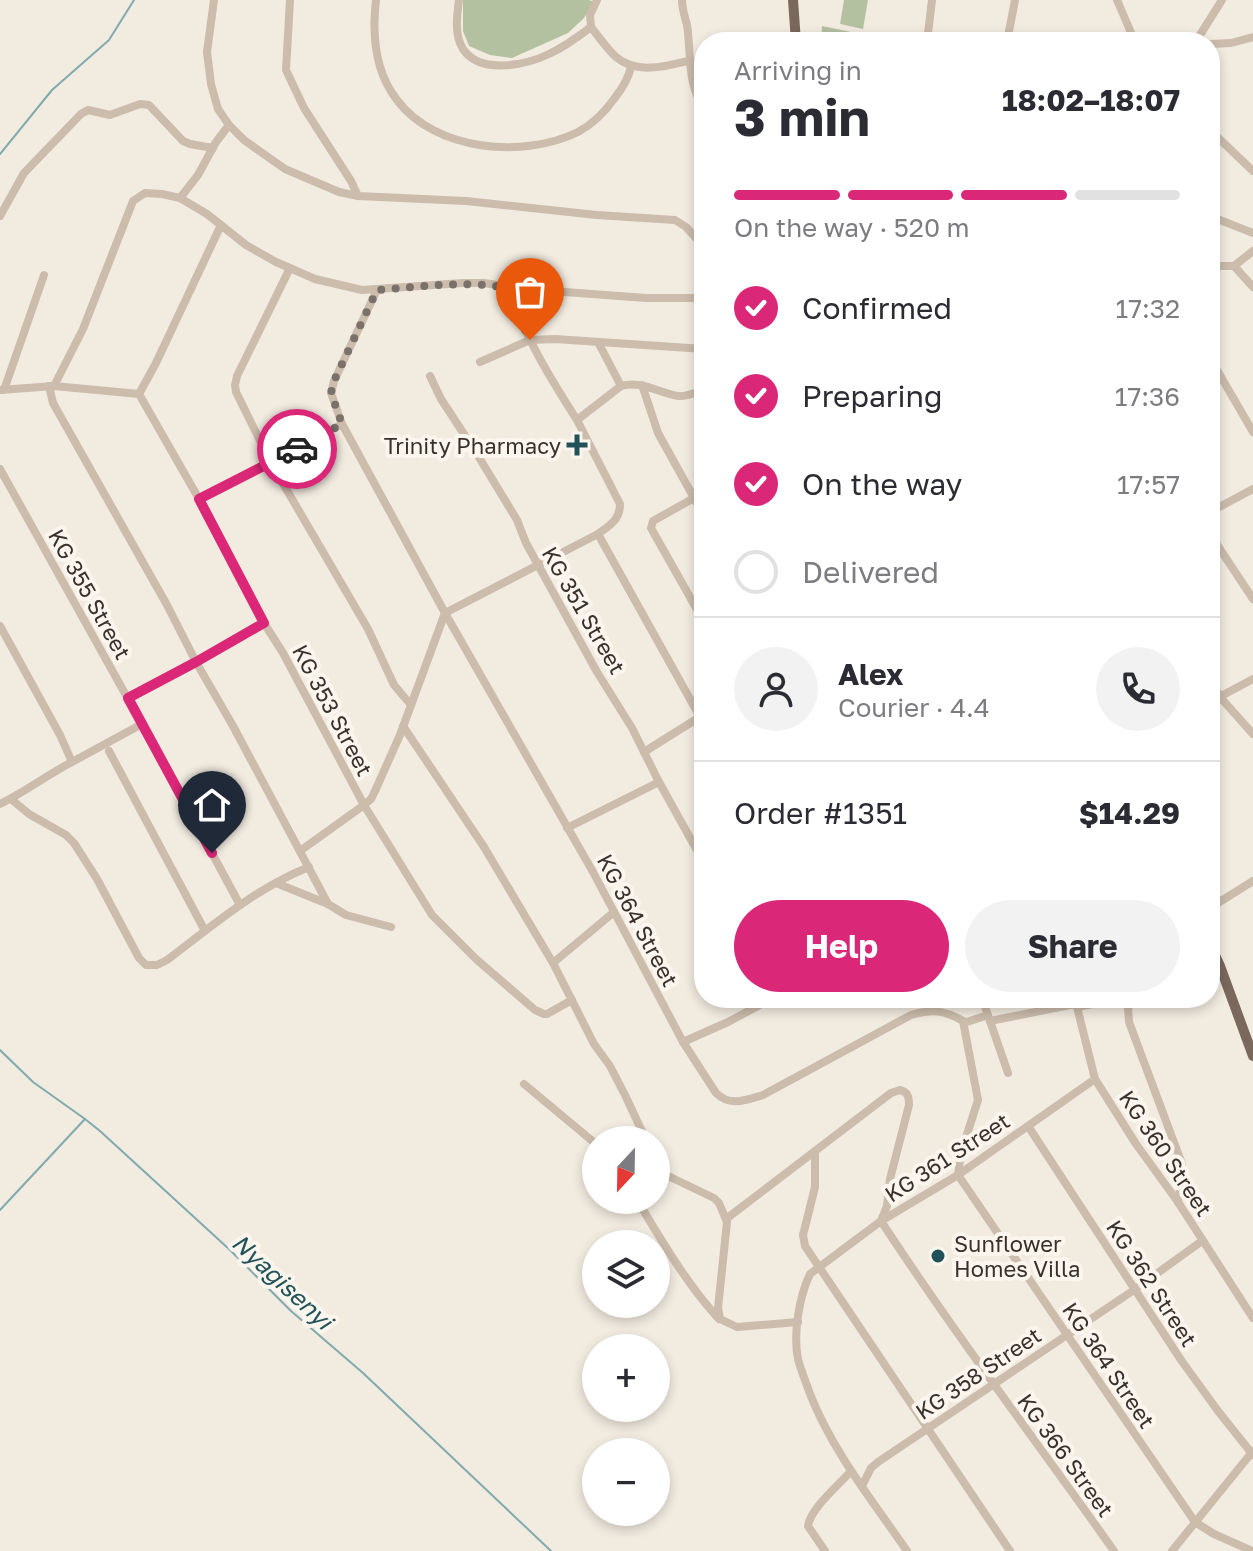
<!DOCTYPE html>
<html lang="en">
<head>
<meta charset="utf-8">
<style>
  :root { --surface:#fff; --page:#f2f2f3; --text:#2b2b33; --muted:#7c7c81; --line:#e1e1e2; --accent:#db2777 }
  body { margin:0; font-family:"Golos Text",sans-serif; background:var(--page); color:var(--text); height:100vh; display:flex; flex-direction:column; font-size:30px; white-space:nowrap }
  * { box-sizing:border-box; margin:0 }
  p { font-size:26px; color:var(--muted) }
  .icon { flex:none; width:44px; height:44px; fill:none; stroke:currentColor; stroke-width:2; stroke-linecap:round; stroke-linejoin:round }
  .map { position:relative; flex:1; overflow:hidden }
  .panel { position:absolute; left:694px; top:32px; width:526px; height:976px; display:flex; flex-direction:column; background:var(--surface); border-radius:32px; box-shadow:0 4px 12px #0003 }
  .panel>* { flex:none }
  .needle { width:52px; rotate:202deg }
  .fabs { position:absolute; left:582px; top:1126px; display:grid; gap:16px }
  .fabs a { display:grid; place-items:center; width:88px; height:88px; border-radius:50%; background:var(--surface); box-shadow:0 4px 12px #0003; font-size:40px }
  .pin { position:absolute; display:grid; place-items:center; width:68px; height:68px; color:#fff; margin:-82px -34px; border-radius:50% 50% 50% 0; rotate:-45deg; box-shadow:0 0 8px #0007 }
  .pin .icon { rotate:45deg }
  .courier { position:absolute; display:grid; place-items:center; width:80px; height:80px; margin:-40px; border:6px solid #db2777; border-radius:50%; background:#fff; color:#222; box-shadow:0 2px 10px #0007 }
  .head em { font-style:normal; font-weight:700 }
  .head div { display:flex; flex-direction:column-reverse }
  .head { display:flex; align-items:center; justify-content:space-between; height:136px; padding:0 40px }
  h1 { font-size:52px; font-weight:700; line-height:60px }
  .bar { display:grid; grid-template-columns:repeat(4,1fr); gap:12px 8px; align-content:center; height:96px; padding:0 40px }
  .bar i { height:10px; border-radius:6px; background:var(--line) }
  .bar .selected { background:var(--accent) }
  .bar p { grid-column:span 4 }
  .line { display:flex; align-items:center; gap:20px; padding:0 40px; border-top:2px solid var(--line) }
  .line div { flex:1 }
  .round { display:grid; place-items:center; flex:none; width:84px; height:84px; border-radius:42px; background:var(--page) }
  ol { padding:0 40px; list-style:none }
  li { display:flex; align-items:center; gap:24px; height:88px }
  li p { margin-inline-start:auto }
  li .icon { padding:8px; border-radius:50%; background:var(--accent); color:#fff; stroke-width:4 }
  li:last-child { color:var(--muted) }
  li i { width:44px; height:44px; border:4px solid var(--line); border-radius:50% }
  .primary-button { display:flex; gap:16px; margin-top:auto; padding:16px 40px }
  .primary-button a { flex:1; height:92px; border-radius:48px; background:var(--accent); color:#fff; font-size:32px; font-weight:700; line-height:92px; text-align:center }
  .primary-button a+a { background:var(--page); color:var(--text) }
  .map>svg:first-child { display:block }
  .green { fill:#b4c1a0 }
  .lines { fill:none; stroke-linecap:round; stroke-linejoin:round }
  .stream { stroke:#80aaaf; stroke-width:2 }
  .minor { stroke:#cbbcac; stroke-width:8 }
  .major { stroke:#7a685c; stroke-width:10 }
  .done { stroke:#7a716a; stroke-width:8; stroke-dasharray:0 14.4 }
  .route { stroke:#db2777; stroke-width:10 }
  .poi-dot { fill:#215259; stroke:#faf5ed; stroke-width:3 }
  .labels { text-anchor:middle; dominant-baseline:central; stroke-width:8; stroke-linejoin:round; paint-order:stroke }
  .poi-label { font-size:22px; fill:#39302b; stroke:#faf5ed; text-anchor:end }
  .street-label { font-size:22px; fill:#39302b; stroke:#faf5ed }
  .water-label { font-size:24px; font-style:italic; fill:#215259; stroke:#faf5ed }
</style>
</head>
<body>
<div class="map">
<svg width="1253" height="1551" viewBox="0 0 1253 1551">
  <rect width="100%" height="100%" fill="#f2ebe0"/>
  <!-- green -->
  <g class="green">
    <path d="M463 0H589L595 2 583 19 568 33 512 58 490 55 469 46 463 31Z"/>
    <path d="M844 0H868L863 29 840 24Z"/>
    <path d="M822 26 875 37V42H821Z"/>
  </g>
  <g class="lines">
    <!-- stream -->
    <g class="stream">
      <path d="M0 154 52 90 109 40 134 0"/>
      <path d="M0 1050 33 1082 85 1119"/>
      <path d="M0 1210 85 1119 100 1131 230 1250 291 1311 363 1373 551 1551"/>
    </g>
    <!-- minor -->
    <g class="minor">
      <path d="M214 0 207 52 211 84 218 109 229 125 244 140 285 169 339 192 358 196 466 201 597 215 675 220 686 227 704 247"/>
      <path d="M290 0 286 70 304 108 351 181 358 196"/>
      <path d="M376 0C372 34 375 72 397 100 435 151 523 159 578 132 593 124 604 113 614 99 622 89 628 80 631 67"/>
      <path d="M459 0C457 15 454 35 463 49 480 75 526 65 549 54 564 47 578 37 591 27L590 15 597 0"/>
      <path d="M682 0C682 9 685 17 687 25 691 47 687 90 704 105"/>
      <path d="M1117 0 1135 42"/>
      <path d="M591 27C599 37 607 49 616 57 637 75 667 66 691 60"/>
      <path d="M927 42 932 0"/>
      <path d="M1007 42 1015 0"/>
      <path d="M1204 42 1201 40 1200 35 1222 0"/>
      <path d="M1210 44 1231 43 1253 37"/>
      <path d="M1210 130 1253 171"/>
      <path d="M180 198 198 175 216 142 229 125"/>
      <path d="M0 216 24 173 81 114 88 110 110 115 140 104 149 105 183 141 190 144 213 148"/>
      <path d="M1210 216 1253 233"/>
      <path d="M1210 263 1220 266H1234L1253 287"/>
      <path d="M1234 266 1253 251"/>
      <path d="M290 268 237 376 235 385 236 392 271 463 368 629 394 685 411 705"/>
      <path d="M508 288C524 335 550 378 577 420L621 386C642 380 658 393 679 396 687 397 696 392 704 390"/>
      <path d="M377 290 334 381 331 393 342 424 445 613 593 872 683 1042 716 1093C730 1107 746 1100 763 1095L911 1015C931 1009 945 1010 963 1021L978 1100 961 1153 958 1175 1195 1522 1214 1534 1252 1551"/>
      <path d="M598 342 621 386"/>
      <path d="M1210 358 1253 432"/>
      <path d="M480 362 530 340 555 339 704 349"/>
      <path d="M430 376 441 399 477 454 517 520 526 543 597 672 632 728 659 782 704 863"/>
      <path d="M642 385 658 433 704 516"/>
      <path d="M49 386 53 403 167 605 196 662 233 726 328 904"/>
      <path d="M54 386 83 329 133 201 145 193 162 194 180 198 207 214 246 245 276 262 315 279 362 290 463 283H484L524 289 646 298H704"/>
      <path d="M0 390 54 386 139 394 199 499 264 623 283 653 364 805 432 915 476 959 535 1010 544 1014H547L572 1000"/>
      <path d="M4 390 44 275"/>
      <path d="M139 394 156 363 221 225"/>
      <path d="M0 469 142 724 240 905"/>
      <path d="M694 498 653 521 651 528 704 622"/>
      <path d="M199 499 342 424"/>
      <path d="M1210 512 1253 489"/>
      <path d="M598 534 700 717"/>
      <path d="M1210 534 1253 599"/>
      <path d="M0 626 60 735 72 762C47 775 25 792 0 804"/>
      <path d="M1210 679 1220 697 1253 734"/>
      <path d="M128 698 196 662 264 623"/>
      <path d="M1210 702 1253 679"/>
      <path d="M403 726 484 847 553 963 594 1044 610 1066 625 1095 646 1140"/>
      <path d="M109 751 205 931"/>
      <path d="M644 752 703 715"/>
      <path d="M72 762 142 724"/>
      <path d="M11 799 29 814 66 835 74 843 97 879 139 958 146 965H157L167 960C212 926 256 888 309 867"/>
      <path d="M567 828 659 782"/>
      <path d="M300 851 364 805 371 799 375 791 400 735 445 613 598 534C610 525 620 520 620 504L577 420"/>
      <path d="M276 883 328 904 346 915 391 927"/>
      <path d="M1210 908 1253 881"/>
      <path d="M553 963 614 912"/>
      <path d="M982 998 1008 1073"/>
      <path d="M1072 998 1077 1007 1095 1079 1136 1144 1178 1202 1253 1318"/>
      <path d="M1135 998 1128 1008 1129 1022 1182 1164V1177L1178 1202"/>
      <path d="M1077 1007 1124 998"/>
      <path d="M990 1021 1075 1004"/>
      <path d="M964 1023 988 1015"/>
      <path d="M683 1042 728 1022 773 998"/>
      <path d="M524 1084 596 1144"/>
      <path d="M1028 1126 1181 1360 1218 1411 1253 1455"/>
      <path d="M815 1152V1187L803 1235 805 1246 1010 1551"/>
      <path d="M656 1162 666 1175 714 1198 719 1203 727 1222 718 1308 720 1319 737 1327 798 1322"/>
      <path d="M637 1200C662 1241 686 1283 719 1319"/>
      <path d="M726 1219 891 1093 900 1090C908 1092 909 1097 909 1105L890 1179 887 1206 881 1221C955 1334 1036 1441 1114 1551"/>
      <path d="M862 1486 871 1468 878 1462 1134 1290 1202 1241"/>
      <path d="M825 1551 808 1526C810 1509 838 1486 850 1472"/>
      <path d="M907 1551C872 1500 833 1452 810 1394 806 1382 801 1371 798 1359 793 1334 799 1297 810 1274L881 1221 958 1175 1095 1079"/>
      <path d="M1172 1551 1253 1451"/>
    </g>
    <!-- major -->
    <g class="major">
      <path d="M793 0 796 42"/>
      <path d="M1210 944 1220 966 1253 1056"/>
    </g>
  </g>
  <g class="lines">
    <!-- done -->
    <path class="done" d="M297 449 342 424 331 393 334 381 377 290C422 287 464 280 508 288L515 309 530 340"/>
    <!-- route -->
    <path class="route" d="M212 853 128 698 196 662 264 623 199 499 297 449"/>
  </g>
  <!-- markers -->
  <g class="poi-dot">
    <path d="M573 433h8v8h8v8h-8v8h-8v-8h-8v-8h8z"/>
    <circle cx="938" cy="1256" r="8"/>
  </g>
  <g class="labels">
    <!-- poi labels -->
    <g class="poi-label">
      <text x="561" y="445">Trinity Pharmacy</text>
      <text x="954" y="1243" text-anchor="start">Sunflower<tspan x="954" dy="25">Homes Villa</tspan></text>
    </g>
    <!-- street labels -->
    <g class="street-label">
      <text transform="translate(90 594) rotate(61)">KG 355 Street</text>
      <text transform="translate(584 610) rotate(60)">KG 351 Street</text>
      <text transform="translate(333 710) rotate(62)">KG 353 Street</text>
      <text transform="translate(638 920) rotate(62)">KG 364 Street</text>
      <text transform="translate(1166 1153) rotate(56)">KG 360 Street</text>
      <text transform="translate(947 1157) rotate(-33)">KG 361 Street</text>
      <text transform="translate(1152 1283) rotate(57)">KG 362 Street</text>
      <text transform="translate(1109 1365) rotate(56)">KG 364 Street</text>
      <text transform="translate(978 1373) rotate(-34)">KG 358 Street</text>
      <text transform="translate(1066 1455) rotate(54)">KG 366 Street</text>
    </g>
    <!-- water labels -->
    <g class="water-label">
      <text transform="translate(283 1281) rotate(43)">Nyagisenyi</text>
    </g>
  </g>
</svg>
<div class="fabs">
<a><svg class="needle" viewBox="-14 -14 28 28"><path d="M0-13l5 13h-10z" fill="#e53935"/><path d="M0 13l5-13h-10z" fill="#7c7c81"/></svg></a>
<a><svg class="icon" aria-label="layers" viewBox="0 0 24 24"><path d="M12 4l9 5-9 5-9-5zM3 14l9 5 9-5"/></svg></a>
<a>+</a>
<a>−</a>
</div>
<div class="pin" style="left:530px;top:340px;background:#ea580c"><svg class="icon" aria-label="bag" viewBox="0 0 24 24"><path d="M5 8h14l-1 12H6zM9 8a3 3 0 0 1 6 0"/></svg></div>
<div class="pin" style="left:212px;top:853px;background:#1f2937"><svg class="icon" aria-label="home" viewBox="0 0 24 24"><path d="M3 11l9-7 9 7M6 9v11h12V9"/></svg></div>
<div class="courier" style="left:297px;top:449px"><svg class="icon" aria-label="car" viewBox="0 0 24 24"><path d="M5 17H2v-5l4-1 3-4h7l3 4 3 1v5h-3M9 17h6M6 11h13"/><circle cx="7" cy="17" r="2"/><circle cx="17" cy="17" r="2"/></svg></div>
<section class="panel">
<div class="head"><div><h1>3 min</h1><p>Arriving in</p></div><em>18:02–18:07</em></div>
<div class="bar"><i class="selected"></i><i class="selected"></i><i class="selected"></i><i></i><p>On the way · 520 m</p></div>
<ol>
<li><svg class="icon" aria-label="check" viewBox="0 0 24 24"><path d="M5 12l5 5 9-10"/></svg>Confirmed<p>17:32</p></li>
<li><svg class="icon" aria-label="check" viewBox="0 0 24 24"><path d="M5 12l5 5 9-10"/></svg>Preparing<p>17:36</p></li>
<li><svg class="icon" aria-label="check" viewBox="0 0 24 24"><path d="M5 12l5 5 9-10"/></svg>On the way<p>17:57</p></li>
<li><i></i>Delivered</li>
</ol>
<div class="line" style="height:144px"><a class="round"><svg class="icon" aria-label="person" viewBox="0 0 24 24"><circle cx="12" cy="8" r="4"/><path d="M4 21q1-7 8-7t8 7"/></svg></a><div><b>Alex</b><p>Courier · 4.4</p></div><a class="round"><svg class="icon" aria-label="phone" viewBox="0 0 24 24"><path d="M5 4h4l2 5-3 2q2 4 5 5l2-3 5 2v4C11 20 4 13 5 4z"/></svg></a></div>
<div class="line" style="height:104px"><div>Order #1351</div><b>$14.29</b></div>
<div class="primary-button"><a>Help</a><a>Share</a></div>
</section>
</div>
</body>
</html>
